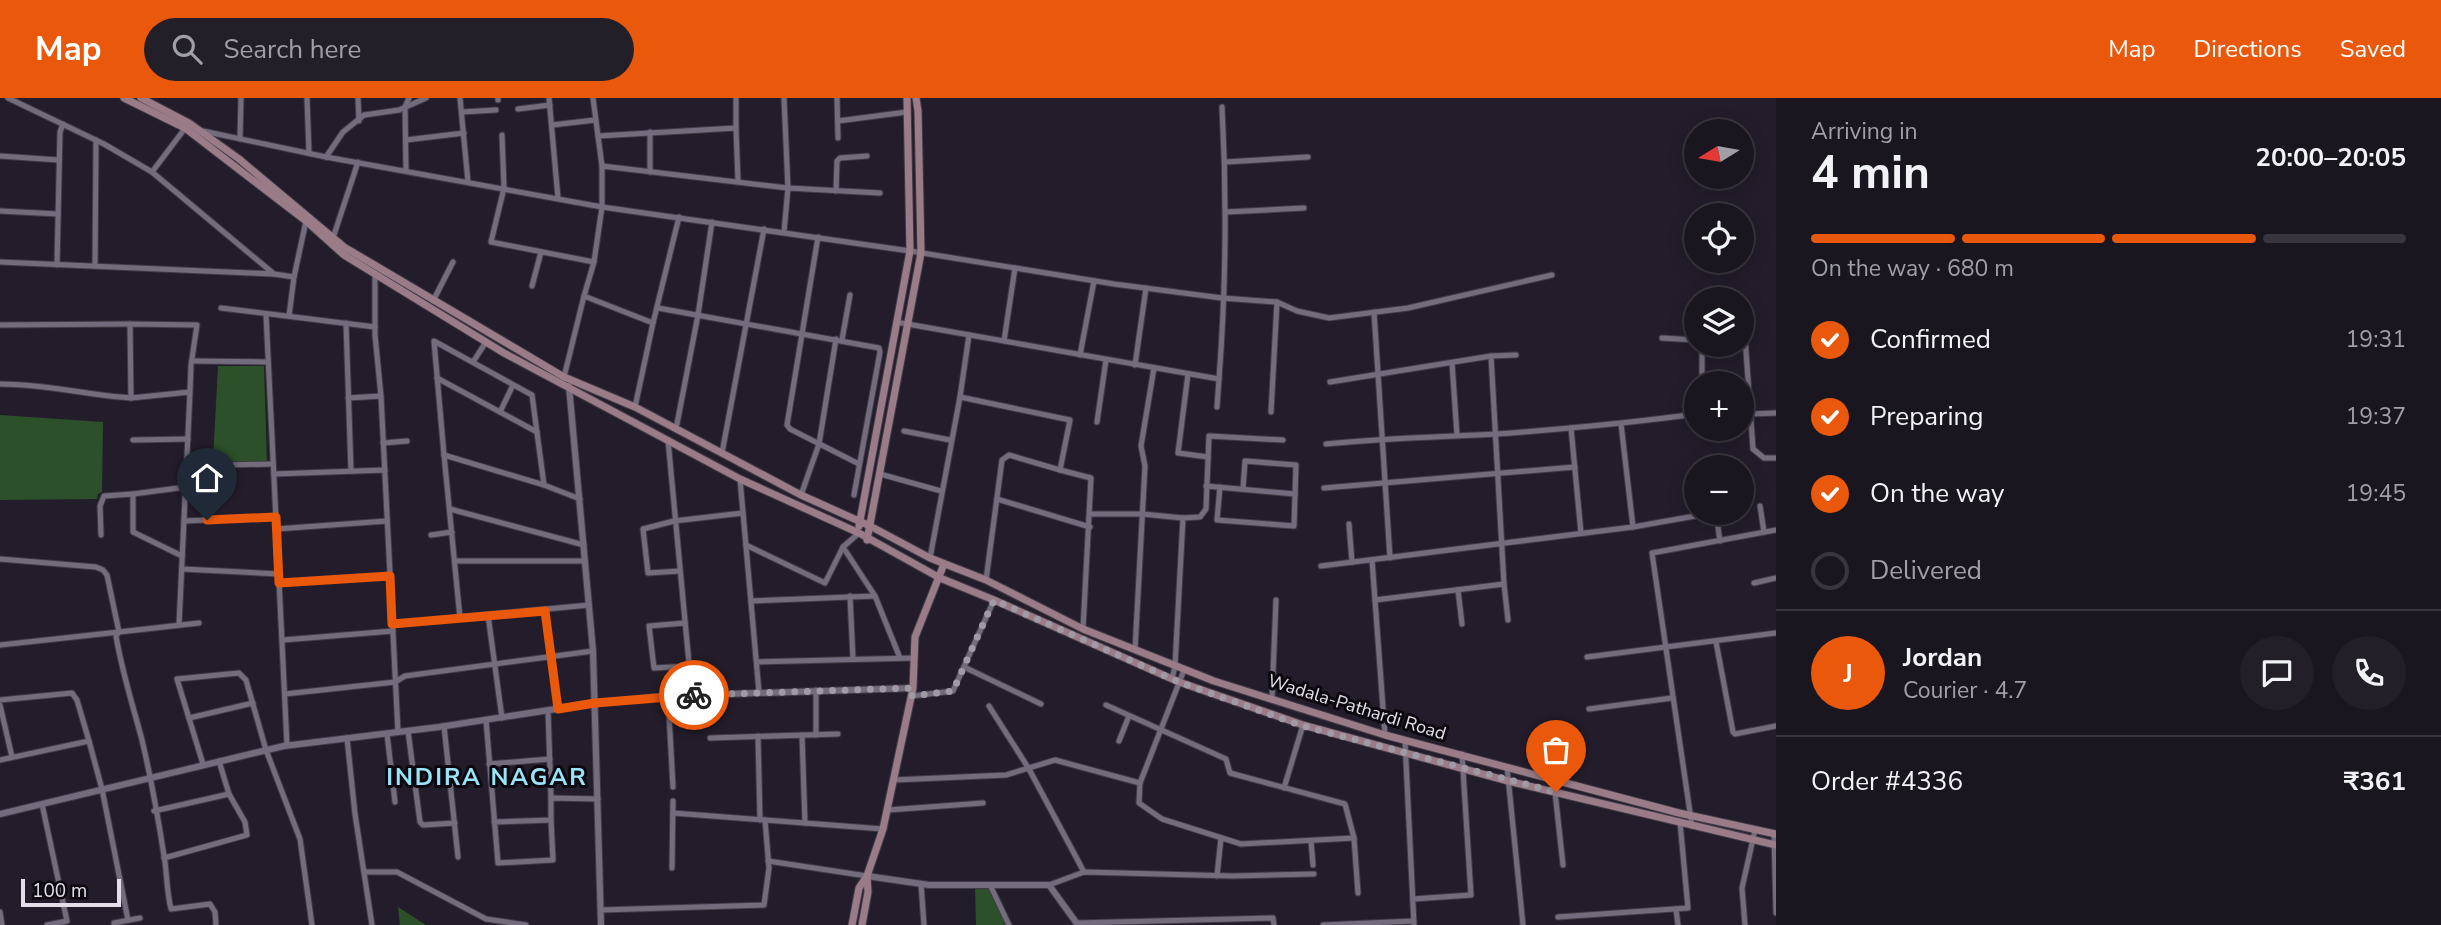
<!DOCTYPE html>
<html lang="en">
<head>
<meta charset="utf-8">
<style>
  :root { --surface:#1a1620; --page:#231f29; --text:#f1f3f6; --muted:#9f9fa5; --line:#38353e; --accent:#ea580c }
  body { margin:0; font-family:"Nunito Sans",sans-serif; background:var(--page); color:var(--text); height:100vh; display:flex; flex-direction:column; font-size:26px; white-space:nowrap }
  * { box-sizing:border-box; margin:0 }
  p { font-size:23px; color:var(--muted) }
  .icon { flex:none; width:38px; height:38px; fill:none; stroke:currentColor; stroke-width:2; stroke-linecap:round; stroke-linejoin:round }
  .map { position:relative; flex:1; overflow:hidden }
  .side { display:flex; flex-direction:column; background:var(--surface); width:665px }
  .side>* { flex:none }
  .needle { width:46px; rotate:259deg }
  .controls { position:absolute; left:1684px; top:21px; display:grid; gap:14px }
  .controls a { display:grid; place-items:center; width:70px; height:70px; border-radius:50%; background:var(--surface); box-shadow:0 4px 18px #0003,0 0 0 2px var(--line); font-size:35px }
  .scale { position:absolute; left:21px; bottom:18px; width:100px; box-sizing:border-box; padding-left:7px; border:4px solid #e3dee8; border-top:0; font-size:19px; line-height:24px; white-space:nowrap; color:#e3dee8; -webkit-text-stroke:5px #0b090f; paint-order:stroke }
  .pin { position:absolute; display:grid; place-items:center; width:60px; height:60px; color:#fff; margin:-72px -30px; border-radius:50% 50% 50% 0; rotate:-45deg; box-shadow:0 0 7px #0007 }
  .pin .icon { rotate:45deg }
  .courier { position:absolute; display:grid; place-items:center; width:70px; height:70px; margin:-35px; border:5px solid #ea580c; border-radius:50%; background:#fff; color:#222; box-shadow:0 2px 9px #0007 }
  .overview em { font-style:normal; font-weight:700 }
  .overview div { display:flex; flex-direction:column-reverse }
  .overview { display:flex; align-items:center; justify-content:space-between; height:119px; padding:0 35px }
  h1 { font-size:46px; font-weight:700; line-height:52px }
  .bar { display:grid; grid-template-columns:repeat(4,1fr); gap:10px 7px; align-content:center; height:84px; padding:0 35px }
  .bar i { height:9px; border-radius:5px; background:var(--line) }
  .bar .current { background:var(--accent) }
  .bar p { grid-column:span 4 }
  .line { display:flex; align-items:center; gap:18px; padding:0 35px; border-top:2px solid var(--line) }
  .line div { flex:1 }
  .round { display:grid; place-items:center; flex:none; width:74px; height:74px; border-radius:37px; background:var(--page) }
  ol { padding:0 35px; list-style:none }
  li { display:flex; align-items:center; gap:21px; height:77px }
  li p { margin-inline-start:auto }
  li .icon { padding:7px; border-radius:50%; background:var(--accent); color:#fff; stroke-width:4 }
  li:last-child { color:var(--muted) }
  li i { width:38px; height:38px; border:4px solid var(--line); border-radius:50% }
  header { display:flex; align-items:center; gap:42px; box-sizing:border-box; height:98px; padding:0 35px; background:var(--accent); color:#fff }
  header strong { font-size:33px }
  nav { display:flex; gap:38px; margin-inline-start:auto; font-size:24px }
  .search { width:490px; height:63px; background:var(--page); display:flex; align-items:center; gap:18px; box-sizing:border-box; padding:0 24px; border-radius:38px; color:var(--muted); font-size:26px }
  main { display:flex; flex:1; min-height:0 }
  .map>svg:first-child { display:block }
  .green { fill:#2c5029 }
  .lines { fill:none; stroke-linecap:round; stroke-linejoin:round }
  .minor-casing { stroke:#403b46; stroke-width:7 }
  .tertiary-casing { stroke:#403b46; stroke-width:8 }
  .secondary-casing { stroke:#403b46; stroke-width:9 }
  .minor { stroke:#736c7d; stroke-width:5 }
  .tertiary { stroke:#736c7d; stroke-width:6 }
  .secondary { stroke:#9a7b88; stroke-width:7 }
  .done { stroke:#a09aa6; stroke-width:7; stroke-dasharray:0 12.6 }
  .route { stroke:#ea580c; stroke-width:9 }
  .labels { text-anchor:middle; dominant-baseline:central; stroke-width:6; stroke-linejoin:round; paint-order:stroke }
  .street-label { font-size:18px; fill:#e3dee8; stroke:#0b090f }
  .district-label { font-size:24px; font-weight:bold; letter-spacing:2px; fill:#99e4f9; stroke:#0b090f }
</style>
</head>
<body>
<header>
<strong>Map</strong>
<div class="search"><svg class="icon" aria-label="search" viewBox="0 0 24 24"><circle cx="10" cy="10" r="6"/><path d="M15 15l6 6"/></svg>Search here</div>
<nav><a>Map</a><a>Directions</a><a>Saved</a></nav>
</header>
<main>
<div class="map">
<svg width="1776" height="827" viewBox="0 0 1776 827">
  <rect width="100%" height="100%" fill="#231d2b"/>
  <!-- green -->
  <g class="green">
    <path d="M218 268H264L267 365 213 362Z"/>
    <path d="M0 317 103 324 102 394 98 396 97 401 0 402Z"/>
    <path d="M975 787H990L1010 827H976Z"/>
    <path d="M398 809 426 827H400Z"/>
  </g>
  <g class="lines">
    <!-- minor casing -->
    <g class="minor-casing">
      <g id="minor">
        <path d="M8 0 104 46 152 74 274 176 294 179 306 123"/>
        <path d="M307 0 309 55"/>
        <path d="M358 0 359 23"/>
        <path d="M460 0 468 84"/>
        <path d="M498 0V2"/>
        <path d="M549 0 558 100"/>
        <path d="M593 0 598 38"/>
        <path d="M736 0V30"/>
        <path d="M784 0 788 90 880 95"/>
        <path d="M837 0 838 40"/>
        <path d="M518 11 550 7"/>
        <path d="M462 14 496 12"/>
        <path d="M838 23 907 14"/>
        <path d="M552 27 595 22"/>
        <path d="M203 33 326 59 602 109 594 164"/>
        <path d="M650 34V74"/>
        <path d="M502 37 504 90 491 144 594 164 584 198 653 225 679 119"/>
        <path d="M240 41 241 0"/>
        <path d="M406 42 464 35"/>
        <path d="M0 58 59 62"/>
        <path d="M326 59 343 34 364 17 399 12 426 0"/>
        <path d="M1225 64 1308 59"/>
        <path d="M602 68 598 38 736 30 738 83"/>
        <path d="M406 73 405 9 409 0"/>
        <path d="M152 74 186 29"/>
        <path d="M836 93 837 63 840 60 867 58"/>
        <path d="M0 113 58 116"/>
        <path d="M1226 114 1304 110"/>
        <path d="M784 134 788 90 602 68V109L910 153 1114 186 1222 200 1277 204 1297 213 1329 220 1408 210 1552 177"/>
        <path d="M818 139 787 327 790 331 859 366"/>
        <path d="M333 140 358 64"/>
        <path d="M0 164 274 176"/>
        <path d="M57 167 60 34 63 26"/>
        <path d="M95 168 96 42"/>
        <path d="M375 176V237L381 298 398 634"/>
        <path d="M532 188 541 154"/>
        <path d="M433 203 453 164"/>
        <path d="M221 210 375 229"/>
        <path d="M658 210 879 250 880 254 854 397"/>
        <path d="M1743 211 1753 351 1764 360H1776"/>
        <path d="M1374 214 1390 460"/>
        <path d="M266 216 287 647"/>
        <path d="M289 218 294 179"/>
        <path d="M896 224 1219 281C1226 190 1227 100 1222 9"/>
        <path d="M346 225 351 373"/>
        <path d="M0 227 130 226"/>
        <path d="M1662 240 1696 242"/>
        <path d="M842 242 850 197"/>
        <path d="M1004 243 1015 170"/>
        <path d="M1702 247V285"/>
        <path d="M1080 257 1094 183"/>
        <path d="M192 263 268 264"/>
        <path d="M473 264 486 244"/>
        <path d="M1452 265 1457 337"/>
        <path d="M1135 267 1146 190"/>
        <path d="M1188 276 1178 355 1208 359"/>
        <path d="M564 279 584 198"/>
        <path d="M437 280 537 334"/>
        <path d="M1330 284 1491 258 1516 257"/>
        <path d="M0 286C45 286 86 297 131 300"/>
        <path d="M960 299 1070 322 1060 372 1091 380 1083 531"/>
        <path d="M348 300 381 298"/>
        <path d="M635 309 653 225"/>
        <path d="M1217 309 1219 281"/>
        <path d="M500 314 513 287"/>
        <path d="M1271 314 1277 204"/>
        <path d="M1750 316 1776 315"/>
        <path d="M1097 324 1106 262"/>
        <path d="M1571 330 1581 435"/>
        <path d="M676 331 698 217 712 124"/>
        <path d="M904 333 950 342"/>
        <path d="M133 342 188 341"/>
        <path d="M668 342 692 597"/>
        <path d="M383 345 407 343"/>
        <path d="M1326 346C1383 340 1440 339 1497 336 1564 331 1630 325 1696 316"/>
        <path d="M722 355 764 131"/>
        <path d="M444 357 434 243 532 297 544 387"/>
        <path d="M187 364 224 367 273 366"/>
        <path d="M274 376 385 372"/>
        <path d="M880 376 941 393"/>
        <path d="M740 381 759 594"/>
        <path d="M1206 388 1295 396"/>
        <path d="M1220 389 1217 422 1294 428 1296 367 1245 363 1243 391"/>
        <path d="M1324 390 1575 369"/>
        <path d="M801 397 819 346 836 241"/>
        <path d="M997 401 1090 429"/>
        <path d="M1760 408 1764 434"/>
        <path d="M450 411 584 447"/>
        <path d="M1716 415 1720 443"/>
        <path d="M1090 416H1142L1183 420"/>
        <path d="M184 423 276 419"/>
        <path d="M1349 426 1352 464"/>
        <path d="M1633 429 1712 415"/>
        <path d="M276 431 387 423"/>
        <path d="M859 435 843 449 875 498 900 560"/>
        <path d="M101 437 100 408 104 398 133 396"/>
        <path d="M431 437 452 434"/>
        <path d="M746 447 825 485 843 449"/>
        <path d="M182 458 133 434V396L186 389"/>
        <path d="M930 460 960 299 969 237"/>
        <path d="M0 461 96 469 103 472 107 477 119 534 0 547"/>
        <path d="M1372 462 1375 502"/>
        <path d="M455 463H585"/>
        <path d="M1321 468 1633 429 1621 326"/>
        <path d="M182 471 279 476"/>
        <path d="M680 473 648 475 643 431 674 423 743 415"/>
        <path d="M986 482 1002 362 1009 357 1060 372"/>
        <path d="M279 485 390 478"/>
        <path d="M1754 485 1776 480"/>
        <path d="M1504 486 1508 522"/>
        <path d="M1458 492 1462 526"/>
        <path d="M850 498 853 561"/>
        <path d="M751 503 875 498"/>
        <path d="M545 513 558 611"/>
        <path d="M488 517 502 620"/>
        <path d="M460 520 444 357 544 387 580 401"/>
        <path d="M199 525 119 534 116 538C122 574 133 608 142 642 151 680 159 725 165 764 167 780 167 795 171 811L210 806 215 814 216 827"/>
        <path d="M685 525 649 528 654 570 690 568"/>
        <path d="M392 526 589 507"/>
        <path d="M179 527 190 294 191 267 197 227 130 226 131 300 190 294"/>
        <path d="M283 542 393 533"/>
        <path d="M1716 544 1733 634 1735 636 1776 628"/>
        <path d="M1135 552 1145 368 1141 348 1154 270"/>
        <path d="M1587 559 1776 535"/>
        <path d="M757 564 914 560"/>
        <path d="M964 569 1041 606"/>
        <path d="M1184 572 1140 685 1139 705 1162 721 1241 746 1354 740"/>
        <path d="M1172 581 1175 568 1183 420 1200 419 1206 411 1209 338 1283 342"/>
        <path d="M816 592V637"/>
        <path d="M285 596 395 584 405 578 593 553"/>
        <path d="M668 598 673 689"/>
        <path d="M912 598 953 593 994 502"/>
        <path d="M1272 600 1276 502"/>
        <path d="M0 602 72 595 77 602 89 643 0 662"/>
        <path d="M0 607 12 659"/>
        <path d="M1106 607 1226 661 1230 675 1345 706 1354 740 1358 795"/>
        <path d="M989 608 1029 671 1084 774"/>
        <path d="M1589 611 1672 600"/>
        <path d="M548 612 551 700"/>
        <path d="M189 620 253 605"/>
        <path d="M486 622 498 765 553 762 551 722"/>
        <path d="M444 628 458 759"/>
        <path d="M408 633 420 724 423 727 455 725"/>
        <path d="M387 636 395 704"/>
        <path d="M802 637 805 725"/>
        <path d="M1385 637 1375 502 1504 486 1491 258"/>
        <path d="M758 638 760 722"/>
        <path d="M347 640 355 716 372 827"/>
        <path d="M710 640 838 636"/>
        <path d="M89 643 102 691 128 822"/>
        <path d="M1119 643 1129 618"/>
        <path d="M1405 643 1414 827"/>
        <path d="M203 666 177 581 239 575 246 582 266 652 300 741 312 827"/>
        <path d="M489 666 550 661"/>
        <path d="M1507 669 1523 827"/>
        <path d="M894 682 1006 677 1055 662 1140 685"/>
        <path d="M1284 690 1303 627"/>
        <path d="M1555 694 1563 767"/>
        <path d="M42 706 67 823 47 827"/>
        <path d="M888 712 983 705"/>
        <path d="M154 713 229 696"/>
        <path d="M673 715 883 731"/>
        <path d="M494 724 551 722V700L598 701"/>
        <path d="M1692 728 1652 455 1776 432"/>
        <path d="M1774 736 1776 815"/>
        <path d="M1311 743 1313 767"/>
        <path d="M164 760 247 737 245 724 229 696 219 663"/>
        <path d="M768 763 867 778"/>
        <path d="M672 770 673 703"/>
        <path d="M365 774H397L486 821 526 827"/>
        <path d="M1217 778 1221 740"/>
        <path d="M921 786 924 827"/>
        <path d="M990 787 1009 827"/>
        <path d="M1049 787 1084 774 1233 778 1314 776"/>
        <path d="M1413 801 1471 797 1462 656"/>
        <path d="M1676 811 1678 827"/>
        <path d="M601 812 764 807 769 770 765 722"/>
        <path d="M0 814 2 827"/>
        <path d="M1558 819 1688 810 1680 724"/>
        <path d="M114 825 140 820"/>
        <path d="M1076 825 1273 820 1274 827"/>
        <path d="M1323 827 1414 823"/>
        <path d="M1745 827 1742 790 1755 732"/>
      </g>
    </g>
    <!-- tertiary casing -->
    <g class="tertiary-casing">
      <g id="tertiary">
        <path d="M569 288 593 553 601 827"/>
        <path d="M0 716 284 648 439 629 595 605 668 598 913 590"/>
        <path d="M867 778 929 787H1049L1078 827"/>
      </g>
    </g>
    <!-- secondary casing -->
    <g class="secondary-casing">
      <g id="secondary">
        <path d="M124 0 185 30 306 123 344 157 504 255 740 381 859 435 940 480 994 502 1179 584 1303 627 1508 683 1776 747"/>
        <path d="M141 0 189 25 239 61 344 149 564 279 635 309 801 397 870 428 930 460 986 482 1083 531 1214 583 1385 637 1679 715 1776 736"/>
        <path d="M859 428 910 153 907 0"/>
        <path d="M867 442 921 155 918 13 916 0"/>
        <path d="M852 827 859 790 867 778 883 731 913 590 915 539 944 466"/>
        <path d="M862 827 868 794 867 778"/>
      </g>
    </g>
    <!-- minor -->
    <use href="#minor" class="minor"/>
    <!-- tertiary -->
    <use href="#tertiary" class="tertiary"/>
    <!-- secondary -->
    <use href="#secondary" class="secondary"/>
  </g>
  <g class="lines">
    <!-- done -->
    <path class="done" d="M694 597 913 590 912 598 953 593 994 502 1179 584 1303 628 1556 694"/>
    <!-- route -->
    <path class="route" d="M207 422 276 419 279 485 390 478 392 526 545 513 558 611 595 605 694 597"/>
  </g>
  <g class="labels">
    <!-- street labels -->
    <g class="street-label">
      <text transform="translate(1357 609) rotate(17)">Wadala-Pathardi Road</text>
    </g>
    <!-- district labels -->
    <g class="district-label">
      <text x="487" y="679">INDIRA NAGAR</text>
    </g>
  </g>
</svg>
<div class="controls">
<a><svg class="needle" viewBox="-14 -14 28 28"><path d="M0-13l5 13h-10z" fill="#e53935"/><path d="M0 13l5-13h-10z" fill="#9f9fa5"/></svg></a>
<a><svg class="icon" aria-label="locate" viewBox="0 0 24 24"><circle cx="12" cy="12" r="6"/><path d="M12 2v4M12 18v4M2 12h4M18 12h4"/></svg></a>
<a><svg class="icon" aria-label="layers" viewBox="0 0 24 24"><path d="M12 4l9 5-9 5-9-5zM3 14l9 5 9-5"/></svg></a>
<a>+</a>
<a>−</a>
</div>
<div class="scale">100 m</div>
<div class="pin" style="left:1556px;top:694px;background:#ea580c"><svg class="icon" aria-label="bag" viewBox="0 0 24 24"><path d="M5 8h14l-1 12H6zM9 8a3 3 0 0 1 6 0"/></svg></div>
<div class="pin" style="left:207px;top:422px;background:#1f2937"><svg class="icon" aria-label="home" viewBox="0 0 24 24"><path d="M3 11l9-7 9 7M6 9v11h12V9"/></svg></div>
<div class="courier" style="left:694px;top:597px"><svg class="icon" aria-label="bike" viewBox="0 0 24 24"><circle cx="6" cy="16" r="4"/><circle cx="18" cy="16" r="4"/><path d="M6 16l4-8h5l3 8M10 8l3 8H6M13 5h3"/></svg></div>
</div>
<section class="side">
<div class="overview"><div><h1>4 min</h1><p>Arriving in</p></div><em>20:00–20:05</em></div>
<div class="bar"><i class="current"></i><i class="current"></i><i class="current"></i><i></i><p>On the way · 680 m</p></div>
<ol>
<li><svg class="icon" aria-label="check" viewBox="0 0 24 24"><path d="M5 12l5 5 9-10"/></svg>Confirmed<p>19:31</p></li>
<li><svg class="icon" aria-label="check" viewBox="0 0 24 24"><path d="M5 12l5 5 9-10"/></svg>Preparing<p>19:37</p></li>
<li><svg class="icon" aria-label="check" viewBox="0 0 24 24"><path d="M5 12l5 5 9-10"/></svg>On the way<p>19:45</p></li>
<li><i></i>Delivered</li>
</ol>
<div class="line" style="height:126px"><b class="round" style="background:var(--accent);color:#fff">J</b><div><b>Jordan</b><p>Courier · 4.7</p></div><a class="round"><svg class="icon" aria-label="chat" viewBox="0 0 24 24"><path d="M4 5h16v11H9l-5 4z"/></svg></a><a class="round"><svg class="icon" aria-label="phone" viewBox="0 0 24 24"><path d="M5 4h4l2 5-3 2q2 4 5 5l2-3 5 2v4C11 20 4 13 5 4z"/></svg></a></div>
<div class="line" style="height:91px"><div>Order #4336</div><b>₹361</b></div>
</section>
</main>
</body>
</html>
